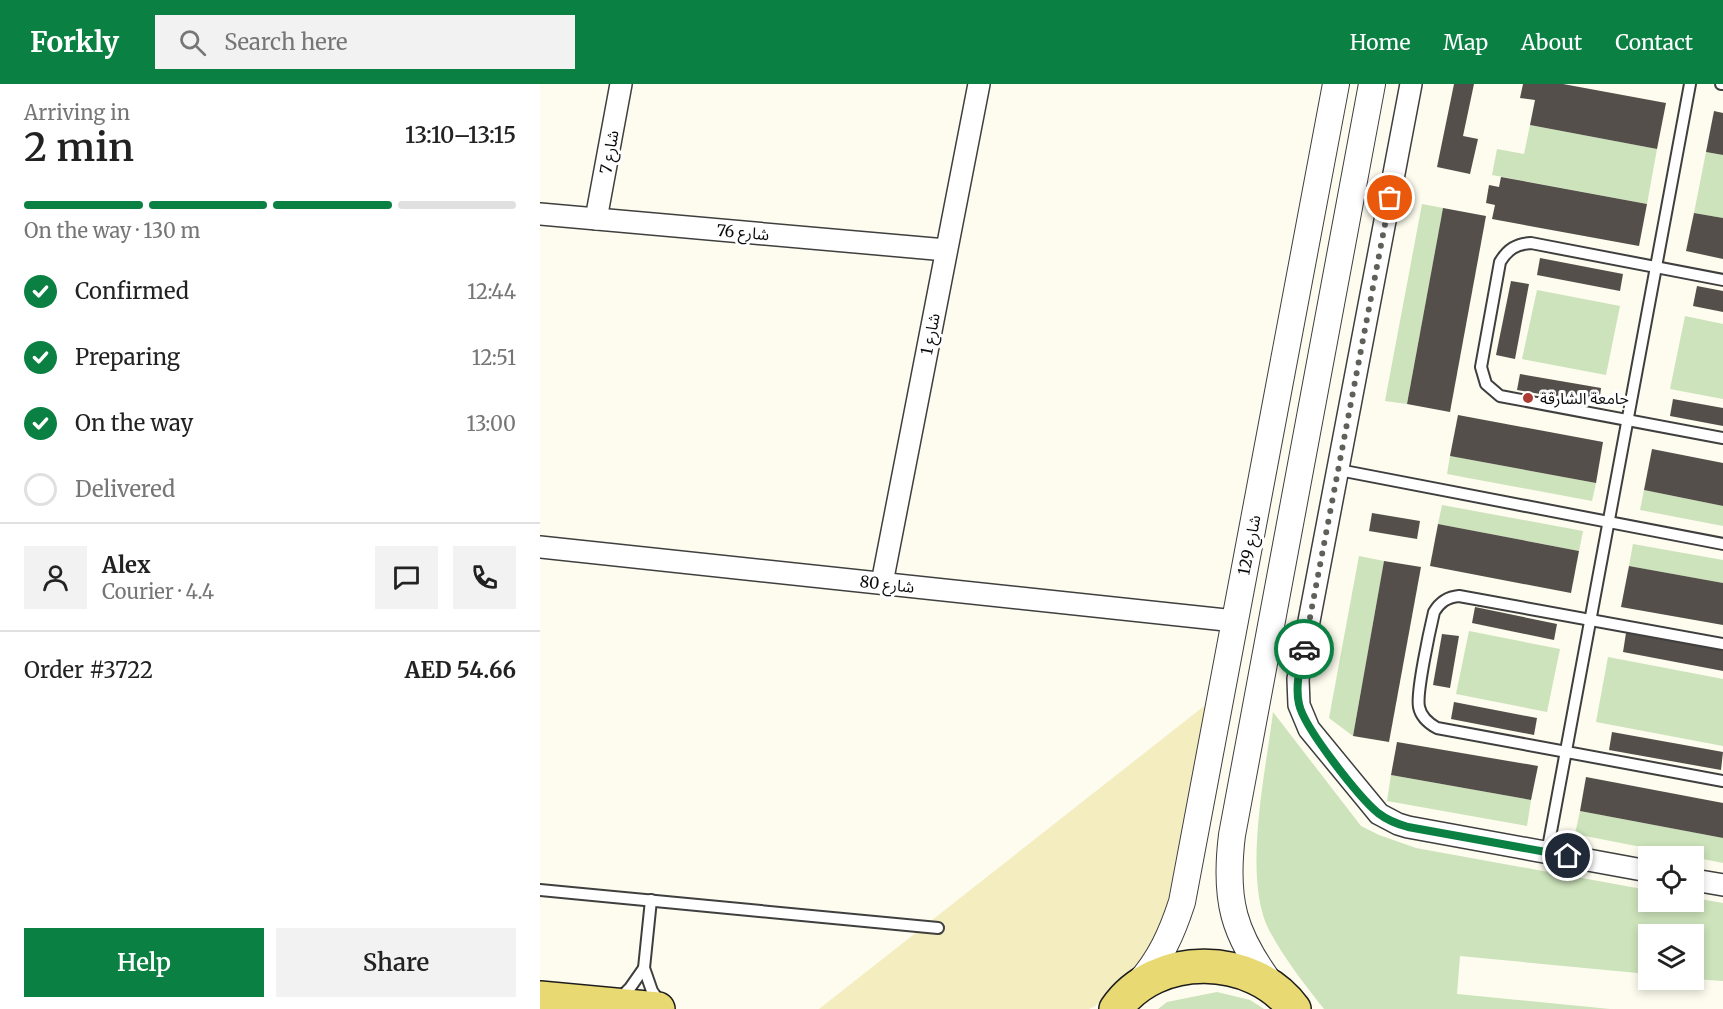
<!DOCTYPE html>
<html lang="en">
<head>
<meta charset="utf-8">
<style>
  :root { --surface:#fff; --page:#f2f2f2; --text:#222; --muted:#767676; --line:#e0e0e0; --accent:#0b8043 }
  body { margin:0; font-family:Merriweather,"Noto Sans Arabic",serif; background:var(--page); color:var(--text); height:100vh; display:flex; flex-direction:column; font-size:22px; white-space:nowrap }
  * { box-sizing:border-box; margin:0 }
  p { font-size:20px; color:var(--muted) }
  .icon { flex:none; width:33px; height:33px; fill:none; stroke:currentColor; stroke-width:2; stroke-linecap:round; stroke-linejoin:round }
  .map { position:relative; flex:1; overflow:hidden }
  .details { display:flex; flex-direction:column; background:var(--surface); width:540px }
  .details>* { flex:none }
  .controls { position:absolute; left:1098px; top:762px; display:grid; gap:12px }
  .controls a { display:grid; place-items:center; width:66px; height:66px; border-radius:0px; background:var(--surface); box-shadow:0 3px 9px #0003; font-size:30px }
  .pin { position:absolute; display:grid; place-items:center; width:51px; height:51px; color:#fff; margin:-26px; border:3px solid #fff; border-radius:50%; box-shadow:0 2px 6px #0007 }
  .courier { position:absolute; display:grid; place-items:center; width:60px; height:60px; margin:-30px; border:4px solid #0b8043; border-radius:50%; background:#fff; color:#222; box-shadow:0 2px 8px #0007 }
  .summary em { font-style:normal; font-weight:600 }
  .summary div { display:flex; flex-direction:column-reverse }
  .summary { display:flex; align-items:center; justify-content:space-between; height:102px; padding:0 24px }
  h1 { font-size:39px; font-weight:600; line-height:45px }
  .bar { display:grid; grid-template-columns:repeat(4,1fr); gap:9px 6px; align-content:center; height:72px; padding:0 24px }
  .bar i { height:8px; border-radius:4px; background:var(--line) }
  .bar .active { background:var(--accent) }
  .bar p { grid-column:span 4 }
  .line { display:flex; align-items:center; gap:15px; padding:0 24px; border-top:2px solid var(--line) }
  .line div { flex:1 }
  .round { display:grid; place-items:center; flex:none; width:63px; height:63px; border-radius:0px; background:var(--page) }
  ol { padding:0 24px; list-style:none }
  li { display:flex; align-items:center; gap:18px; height:66px }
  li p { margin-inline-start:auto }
  li .icon { padding:6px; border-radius:50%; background:var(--accent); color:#fff; stroke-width:4 }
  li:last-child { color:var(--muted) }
  li i { width:33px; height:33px; border:3px solid var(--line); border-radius:50% }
  .cta { display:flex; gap:12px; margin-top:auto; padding:12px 24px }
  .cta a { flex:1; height:69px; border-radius:0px; background:var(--accent); color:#fff; font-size:24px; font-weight:600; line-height:69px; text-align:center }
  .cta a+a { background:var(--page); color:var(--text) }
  header { display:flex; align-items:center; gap:36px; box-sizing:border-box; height:84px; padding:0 30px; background:var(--accent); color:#fff }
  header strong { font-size:28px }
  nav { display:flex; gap:33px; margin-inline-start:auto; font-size:21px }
  .search { width:420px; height:54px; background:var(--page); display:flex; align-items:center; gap:15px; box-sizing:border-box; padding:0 21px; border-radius:0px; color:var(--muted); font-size:22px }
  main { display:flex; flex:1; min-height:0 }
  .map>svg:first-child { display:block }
  .green { fill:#cce3bb }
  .sand { fill:#f3edbf }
  .building { fill:#544f4a }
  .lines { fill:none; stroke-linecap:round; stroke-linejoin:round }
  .service-casing { stroke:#3f3f3f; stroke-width:14 }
  .minor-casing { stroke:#3f3f3f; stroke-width:24 }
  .tertiary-casing { stroke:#3f3f3f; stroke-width:28 }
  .primary-casing { stroke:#1d1d1d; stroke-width:36 }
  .service { stroke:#fff; stroke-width:10 }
  .minor { stroke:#fff; stroke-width:21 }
  .tertiary { stroke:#fff; stroke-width:26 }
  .primary { stroke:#e9d972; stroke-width:33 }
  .done { stroke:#60605b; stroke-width:6; stroke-dasharray:0 10.8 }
  .route { stroke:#0b8043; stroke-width:8 }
  .poi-dot { fill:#ac3b34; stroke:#fff; stroke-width:2 }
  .labels { text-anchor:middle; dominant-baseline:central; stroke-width:6; stroke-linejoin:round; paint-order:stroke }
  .street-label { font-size:16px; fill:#0c0c0c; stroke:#fff }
  .poi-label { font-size:16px; fill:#0c0c0c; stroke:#fff; text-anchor:start }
</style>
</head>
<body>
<header>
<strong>Forkly</strong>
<div class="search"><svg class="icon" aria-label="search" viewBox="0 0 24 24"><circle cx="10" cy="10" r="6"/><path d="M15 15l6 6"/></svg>Search here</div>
<nav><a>Home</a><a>Map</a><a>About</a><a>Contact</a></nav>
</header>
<main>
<section class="details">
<div class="summary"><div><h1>2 min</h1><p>Arriving in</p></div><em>13:10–13:15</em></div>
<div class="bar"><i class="active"></i><i class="active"></i><i class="active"></i><i></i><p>On the way · 130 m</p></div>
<ol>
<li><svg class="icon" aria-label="check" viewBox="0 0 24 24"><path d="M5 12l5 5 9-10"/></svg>Confirmed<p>12:44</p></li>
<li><svg class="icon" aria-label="check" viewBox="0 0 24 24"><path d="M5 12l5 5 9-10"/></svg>Preparing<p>12:51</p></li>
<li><svg class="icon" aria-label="check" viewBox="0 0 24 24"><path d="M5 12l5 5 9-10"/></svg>On the way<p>13:00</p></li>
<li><i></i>Delivered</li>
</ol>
<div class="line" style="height:108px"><a class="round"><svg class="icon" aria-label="person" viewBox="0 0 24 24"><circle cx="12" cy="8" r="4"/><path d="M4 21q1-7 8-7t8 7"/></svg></a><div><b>Alex</b><p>Courier · 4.4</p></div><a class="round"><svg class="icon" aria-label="chat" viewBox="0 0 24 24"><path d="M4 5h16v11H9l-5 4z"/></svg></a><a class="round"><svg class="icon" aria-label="phone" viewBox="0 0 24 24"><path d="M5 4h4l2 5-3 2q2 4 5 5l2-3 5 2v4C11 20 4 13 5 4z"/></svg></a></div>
<div class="line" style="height:78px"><div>Order #3722</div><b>AED 54.66</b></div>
<div class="cta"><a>Help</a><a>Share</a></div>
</section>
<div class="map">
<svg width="1183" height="925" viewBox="0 0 1183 925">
  <rect width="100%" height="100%" fill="#fdfcee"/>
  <!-- green -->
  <g class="green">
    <path d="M990 41 1117 65 1107 120 952 91 957 65 984 70Z"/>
    <path d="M1166 68 1183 71V134L1154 129Z"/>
    <path d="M882 120 903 124 867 320 845 317Z"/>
    <path d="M997 206 1080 222 1066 291 982 275Z"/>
    <path d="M1145 232 1183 240V315L1130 305Z"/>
    <path d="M910 372 1056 399 1052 417 907 390Z"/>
    <path d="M1104 406 1183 422V442L1100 426Z"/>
    <path d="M902 421 1043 447 1039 467 898 440Z"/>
    <path d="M1093 460 1183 476V499L1089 482Z"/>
    <path d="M819 472 844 477 813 652 789 634Z"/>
    <path d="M929 547 1020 565 1007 628 916 610Z"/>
    <path d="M1068 573 1183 595V662L1056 638Z"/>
    <path d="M733 628 821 742 839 751 876 764 1108 806V818H1154V814L1183 819V897L1154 895V850H1108V890L920 872 917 910 1070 925H784C764 900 744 874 729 846 702 793 726 687 733 628Z"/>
    <path d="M851 691 991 716 987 742 847 717Z"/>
    <path d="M1040 727 1183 754V779L1035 750Z"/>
    <path d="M677 908 710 916 724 925H618L627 918Z"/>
  </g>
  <!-- sand -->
  <path class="sand" d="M668 619 632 827 615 865 587 895 555 922 549 925H279Z"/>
  <!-- building -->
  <g class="building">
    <path d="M914 0H934L923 52 938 55 930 90 897 83Z"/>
    <path d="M983 0H1023L1126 19 1117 65 990 41 995 16 980 14Z"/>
    <path d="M1174 27 1183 29V71L1166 68Z"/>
    <path d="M961 93 1107 120 1099 162 952 135 955 121 946 119 949 101 959 103Z"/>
    <path d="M903 124 946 132 910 328 867 320Z"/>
    <path d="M1154 129 1183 134V175L1146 167Z"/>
    <path d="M1000 174 1083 190 1080 207 997 191Z"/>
    <path d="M971 197 989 200 975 275 956 271Z"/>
    <path d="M1157 202 1183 207V228L1153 222Z"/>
    <path d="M980 290 1061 304 1059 320 977 306Z"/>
    <path d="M1133 315 1183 324V342L1130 332Z"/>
    <path d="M918 331 1063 358 1056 399 910 372Z"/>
    <path d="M1112 365 1183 379V422L1104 406Z"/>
    <path d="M832 429 880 437 877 455 829 447Z"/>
    <path d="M898 440 1039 467 1031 509 890 482Z"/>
    <path d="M844 477 881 483 849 658 813 652Z"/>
    <path d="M1089 482 1183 499V541L1081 523Z"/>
    <path d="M935 523 1017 540 1014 556 932 539Z"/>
    <path d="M1086 549 1183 566V587L1083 568Z"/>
    <path d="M902 550 919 552 910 604 893 601Z"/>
    <path d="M914 618 997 634 994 651 911 635Z"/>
    <path d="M1072 648 1183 668 1181 686 1069 666Z"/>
    <path d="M857 658 998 682 991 716 851 691Z"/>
    <path d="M1046 693 1183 719V754L1040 727Z"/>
  </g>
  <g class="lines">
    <!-- service casing -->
    <g class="service-casing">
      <g id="service">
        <path d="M1181 0H1183"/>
        <path d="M1183 196 991 159C976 160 968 165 960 178L941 283 946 300 960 312 1183 354"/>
        <path d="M799 386 1183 460"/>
        <path d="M1183 560 919 512C907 513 900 518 894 528 890 545 876 609 879 623 881 633 888 639 897 644L1183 697"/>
        <path d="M1007 769 1150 0"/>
        <path d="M0 806 398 844"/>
        <path d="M111 816 104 884 112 907 120 918"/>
        <path d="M80 914 90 904 104 884"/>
      </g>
    </g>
    <!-- minor casing -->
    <g class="minor-casing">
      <g id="minor">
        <path d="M871 0 758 595 759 621 769 645 839 730 858 740 868 743 1108 787"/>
        <path d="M0 130 406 166"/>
        <path d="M56 135 81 0"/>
        <path d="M0 463 695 537"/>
        <path d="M342 499 439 0"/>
        <path d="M1154 796 1183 801"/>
      </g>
    </g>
    <!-- tertiary casing -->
    <g class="tertiary-casing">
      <g id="tertiary">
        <path d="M598 900C620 876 632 849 642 818L796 0"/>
        <path d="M733 903C693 850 684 816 692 751L832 0"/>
      </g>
    </g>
    <!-- primary casing -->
    <g class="primary-casing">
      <g id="primary">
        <path d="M0 914 118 925"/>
        <path d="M576 925C616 867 713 869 754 925"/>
      </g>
    </g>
    <!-- service -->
    <use href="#service" class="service"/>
    <!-- minor -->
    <use href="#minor" class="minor"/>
    <!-- tertiary -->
    <use href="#tertiary" class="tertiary"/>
    <!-- primary -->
    <use href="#primary" class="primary"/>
  </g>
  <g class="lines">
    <!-- done -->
    <path class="done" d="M764 565 850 114"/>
    <!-- route -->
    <path class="route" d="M764 565C760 583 755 602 759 620 764 644 819 713 838 729 847 736 857 740 868 743L1028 772"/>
  </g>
  <!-- markers -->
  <circle class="poi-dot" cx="988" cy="314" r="6"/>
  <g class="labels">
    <!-- street labels -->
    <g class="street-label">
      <text transform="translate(69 68) rotate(-80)">شارع 7</text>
      <text transform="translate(203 148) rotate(5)">شارع 76</text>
      <text transform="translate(390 250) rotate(-79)">شارع 1</text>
      <text transform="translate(709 461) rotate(-79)">شارع 129</text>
      <text transform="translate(347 500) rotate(6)">شارع 80</text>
    </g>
    <!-- poi labels -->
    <g class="poi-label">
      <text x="1000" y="314">جامعة الشارقة</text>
    </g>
  </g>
</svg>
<div class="controls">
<a><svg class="icon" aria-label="locate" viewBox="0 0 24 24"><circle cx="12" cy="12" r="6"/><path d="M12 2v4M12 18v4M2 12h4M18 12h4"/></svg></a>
<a><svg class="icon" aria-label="layers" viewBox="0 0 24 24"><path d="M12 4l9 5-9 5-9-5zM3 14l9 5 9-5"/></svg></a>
</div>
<div class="pin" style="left:850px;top:114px;background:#ea580c"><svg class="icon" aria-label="bag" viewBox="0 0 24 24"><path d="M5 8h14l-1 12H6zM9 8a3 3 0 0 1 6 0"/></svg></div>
<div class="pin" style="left:1028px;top:772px;background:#1f2937"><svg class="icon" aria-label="home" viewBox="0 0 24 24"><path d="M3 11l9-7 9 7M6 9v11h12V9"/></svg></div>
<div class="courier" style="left:764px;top:565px"><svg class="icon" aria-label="car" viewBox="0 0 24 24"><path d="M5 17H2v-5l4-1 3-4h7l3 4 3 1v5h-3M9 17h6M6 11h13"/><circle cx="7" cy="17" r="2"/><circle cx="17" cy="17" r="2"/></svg></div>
</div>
</main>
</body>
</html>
